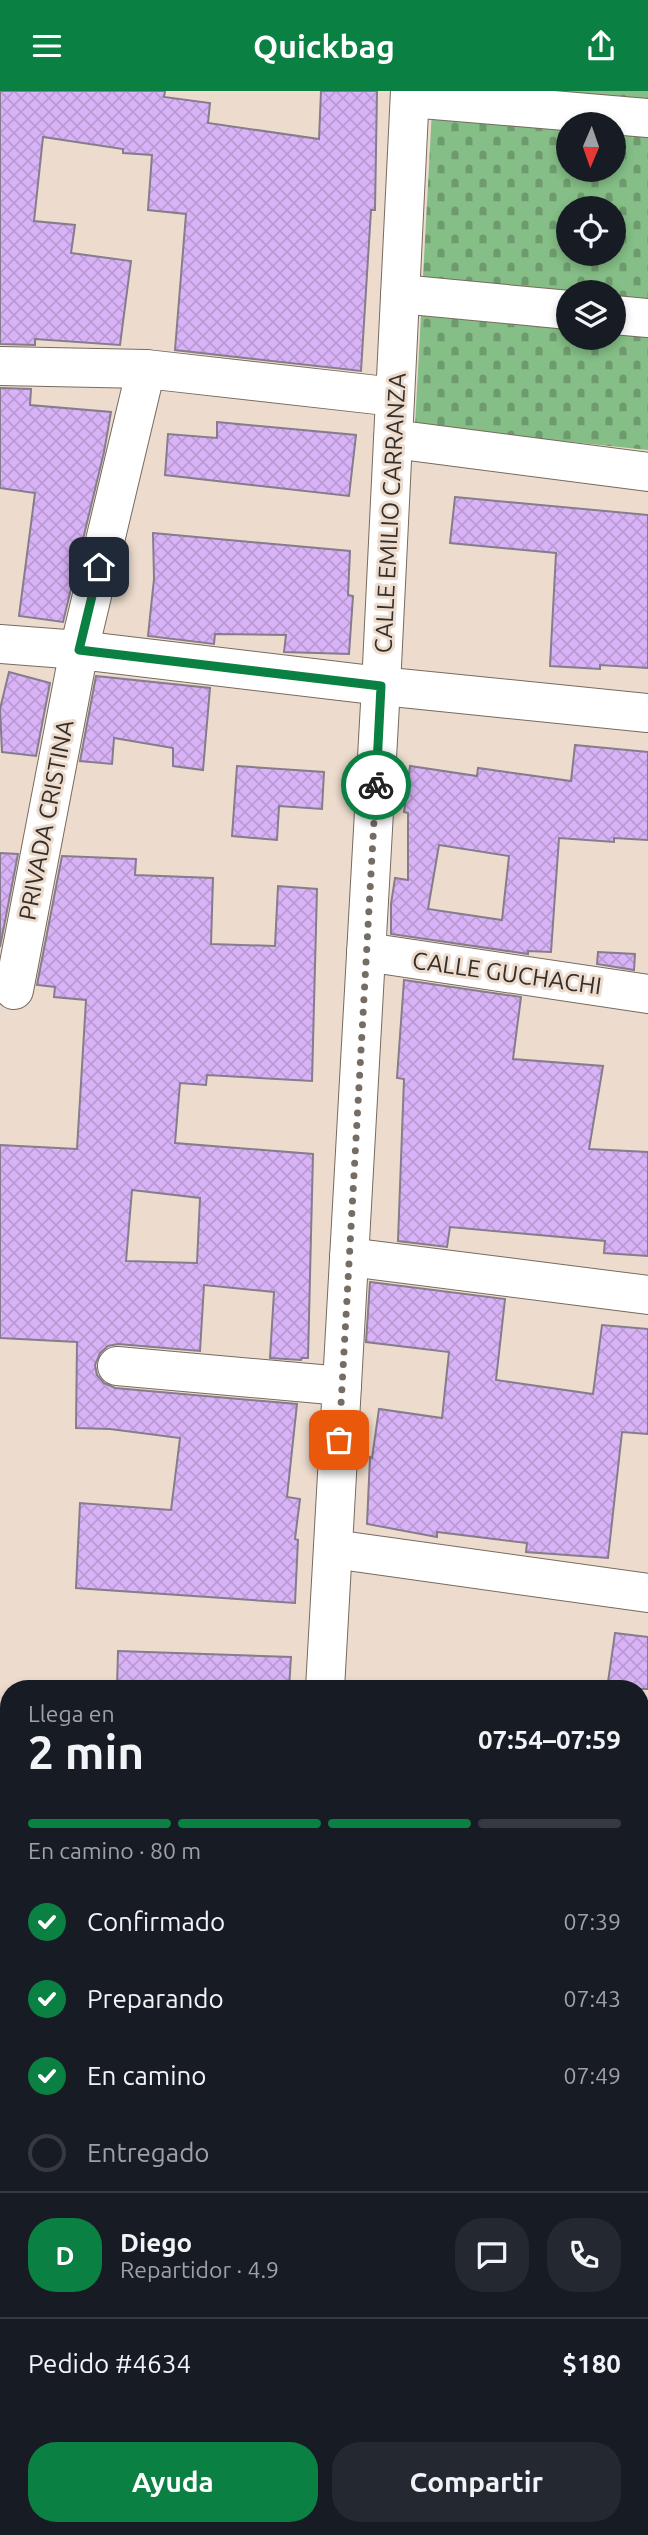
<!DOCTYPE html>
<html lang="es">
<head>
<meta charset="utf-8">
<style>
  :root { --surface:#171b24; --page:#242831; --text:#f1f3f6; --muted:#9ea1a6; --line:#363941; --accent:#0b8043 }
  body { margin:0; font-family:Ubuntu,sans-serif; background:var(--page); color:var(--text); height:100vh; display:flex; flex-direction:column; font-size:26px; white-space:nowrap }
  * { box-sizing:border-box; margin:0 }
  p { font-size:23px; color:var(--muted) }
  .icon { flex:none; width:38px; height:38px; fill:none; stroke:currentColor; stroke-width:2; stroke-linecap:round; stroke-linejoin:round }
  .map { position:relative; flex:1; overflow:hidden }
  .side { position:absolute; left:0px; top:1589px; width:649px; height:856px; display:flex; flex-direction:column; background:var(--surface); border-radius:28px 28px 0 0; box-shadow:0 4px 10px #0003 }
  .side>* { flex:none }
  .needle { width:46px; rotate:182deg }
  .buttons { position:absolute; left:556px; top:21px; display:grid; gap:14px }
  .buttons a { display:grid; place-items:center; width:70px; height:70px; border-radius:50%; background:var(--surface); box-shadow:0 4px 10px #0003; font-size:35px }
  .pin { position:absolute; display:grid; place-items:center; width:60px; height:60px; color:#fff; margin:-30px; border-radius:14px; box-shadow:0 4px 10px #0006 }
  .courier { position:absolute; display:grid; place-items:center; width:70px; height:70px; margin:-35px; border:5px solid #0b8043; border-radius:50%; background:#fff; color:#222; box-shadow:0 2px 9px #0007 }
  .head em { font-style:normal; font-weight:700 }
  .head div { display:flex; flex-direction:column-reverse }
  .head { display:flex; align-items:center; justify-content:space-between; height:119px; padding:0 28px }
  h1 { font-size:46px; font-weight:700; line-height:52px }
  .bar { display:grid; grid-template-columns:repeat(4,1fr); gap:10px 7px; align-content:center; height:84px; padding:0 28px }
  .bar i { height:9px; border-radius:5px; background:var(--line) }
  .bar .on { background:var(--accent) }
  .bar p { grid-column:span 4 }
  .line { display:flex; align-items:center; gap:18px; padding:0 28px; border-top:2px solid var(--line) }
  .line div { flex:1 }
  .round { display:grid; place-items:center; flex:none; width:74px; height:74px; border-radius:28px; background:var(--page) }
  ol { padding:0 28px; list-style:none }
  li { display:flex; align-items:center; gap:21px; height:77px }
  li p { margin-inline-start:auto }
  li .icon { padding:7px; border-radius:50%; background:var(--accent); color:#fff; stroke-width:4 }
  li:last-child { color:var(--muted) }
  li i { width:38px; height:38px; border:4px solid var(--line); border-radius:50% }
  .button { display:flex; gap:14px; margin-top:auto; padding:14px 28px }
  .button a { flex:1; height:80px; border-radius:28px; background:var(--accent); color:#fff; font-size:28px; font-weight:700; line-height:80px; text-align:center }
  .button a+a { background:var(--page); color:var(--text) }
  header { display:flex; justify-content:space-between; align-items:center; height:91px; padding:0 28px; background:var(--accent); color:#fff; font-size:32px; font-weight:700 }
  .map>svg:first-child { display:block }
  .cemetery { fill:url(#cemetery-stones); fill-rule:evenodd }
  .building { fill:url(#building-cross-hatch); stroke:#857c8c; stroke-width:2; fill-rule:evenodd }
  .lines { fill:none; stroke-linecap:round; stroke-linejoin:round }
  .minor-casing { stroke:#786a5d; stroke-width:40 }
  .minor { stroke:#fff; stroke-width:38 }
  .done { stroke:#756c63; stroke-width:7; stroke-dasharray:0 12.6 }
  .route { stroke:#0b8043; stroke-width:9 }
  .labels { text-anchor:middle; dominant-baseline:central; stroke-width:6; stroke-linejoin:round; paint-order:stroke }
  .street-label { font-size:24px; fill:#352f29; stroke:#eddcce }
</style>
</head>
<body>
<header><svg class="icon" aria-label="menu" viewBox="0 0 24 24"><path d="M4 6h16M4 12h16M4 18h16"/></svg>Quickbag<svg class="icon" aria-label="share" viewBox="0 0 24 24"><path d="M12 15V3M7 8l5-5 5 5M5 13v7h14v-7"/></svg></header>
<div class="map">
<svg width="648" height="2444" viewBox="0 0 648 2444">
  <defs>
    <pattern id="cemetery-stones" width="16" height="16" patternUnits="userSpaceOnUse" patternTransform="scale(1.75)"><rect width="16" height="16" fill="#85be86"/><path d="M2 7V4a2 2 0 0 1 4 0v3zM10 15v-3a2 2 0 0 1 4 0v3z" fill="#6e9b6e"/></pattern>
    <pattern id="building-cross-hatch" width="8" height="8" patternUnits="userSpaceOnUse" patternTransform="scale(1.75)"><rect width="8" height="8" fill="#d9b3f7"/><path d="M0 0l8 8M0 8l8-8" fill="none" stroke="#bb9ad4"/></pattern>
  </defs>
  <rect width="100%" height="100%" fill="#eddcce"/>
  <!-- cemetery -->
  <path class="cemetery" d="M433 0H648V359L415 335ZM569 33H614V79H569ZM569 117H614V163H569ZM569 201H614V247H569Z"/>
  <!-- building -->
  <g class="building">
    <path d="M0 0H165L164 6 210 12 208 32 319 48 321 0H377L375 119H371L361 280 175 259 186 123 148 119 152 64 123 62V58L43 46 34 130 75 134 71 162 131 170 120 254 35 248V254L0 253Z"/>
    <path d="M0 297 31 298 30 314 111 321 104 361 63 531 19 525 35 402 0 397Z"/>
    <path d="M217 331 356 344 349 405 165 384 168 343 217 347Z"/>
    <path d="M455 406 648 424V577L600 574V578L550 575 556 462 450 452Z"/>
    <path d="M153 442 350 460 348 504 353 505 349 563 284 561 286 544 215 543 214 553 148 545 154 488Z"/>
    <path d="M9 581 50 592 36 665 2 661 0 618Z"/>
    <path d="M96 585 210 597 203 679 173 675V657L114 647 112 673 80 670Z"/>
    <path d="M575 654 648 661V749L614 747V751L559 747 551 861 528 860V863L391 843V813L395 787 408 789V722L404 721 410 675 477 685 478 677 571 690ZM439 754 509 765 502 829 428 818Z"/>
    <path d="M237 675 324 681 322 718 279 715 277 749 232 745Z"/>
    <path d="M0 762 18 763 0 856Z"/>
    <path d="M62 765 136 768 135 784 213 787 211 853 275 855 278 795 317 798 312 990 207 984 206 994 180 992 175 1052 313 1063 308 1267H302L301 1269 270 1267 274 1201 204 1194 200 1260 118 1253 108 1255 100 1262 95 1274 97 1284 104 1292 115 1297 297 1313 287 1406 300 1408 295 1448 298 1449 295 1512 76 1497 80 1412 171 1419 180 1347 110 1338 76 1337 77 1251 0 1247V1054L77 1058 86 909 54 906 55 896 37 894ZM132 1099 200 1107 197 1172 126 1170Z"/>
    <path d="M598 861 635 863 634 879 597 873Z"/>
    <path d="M404 889 521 906 513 968 603 975 589 1058 648 1061V1165L604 1162 605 1150 450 1136 447 1156 398 1150 404 988 397 987Z"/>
    <path d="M370 1191 505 1208 496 1289 593 1303 602 1234 648 1238V1343L622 1341 608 1467 526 1461 527 1452 437 1441V1446L367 1433 370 1366 372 1367 379 1318 442 1327 449 1261 366 1251Z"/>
    <path d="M615 1542 648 1546V1598H607Z"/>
    <path d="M118 1560 291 1566 289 1598H117Z"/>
  </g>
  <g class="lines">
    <!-- minor casing -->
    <g class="minor-casing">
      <g id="minor">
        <path d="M410 7 648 27"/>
        <path d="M400 203 569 219"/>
        <path d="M614 224 648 227"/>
        <path d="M0 275 146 278 395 306"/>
        <path d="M393 348 648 381"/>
        <path d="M0 553 79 559 381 595 648 622"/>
        <path d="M366 861 648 903"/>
        <path d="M14 899 79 559 146 278"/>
        <path d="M349 1166 648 1204"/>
        <path d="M117 1275 342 1295"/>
        <path d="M333 1458 648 1502"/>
        <path d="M325 1598 381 595 410 0"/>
        <path d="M0 1643H9"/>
        <path d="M640 1717 648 1720"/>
        <path d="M640 2316 648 2318"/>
        <path d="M0 2317H5L6 2444"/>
        <path d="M277 2444V2436"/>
      </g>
    </g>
    <!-- minor -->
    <use href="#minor" class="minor"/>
  </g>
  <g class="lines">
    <!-- done -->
    <path class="done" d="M339 1349 376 694"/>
    <!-- route -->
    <path class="route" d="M99 476 79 559 381 595 376 694"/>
  </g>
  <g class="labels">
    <!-- street labels -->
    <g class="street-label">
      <text transform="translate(390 422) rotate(-87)">CALLE EMILIO CARRANZA</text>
      <text transform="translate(46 729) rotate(-79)">PRIVADA CRISTINA</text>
      <text transform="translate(507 882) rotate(8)">CALLE GUCHACHI</text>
    </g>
  </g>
</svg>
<div class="buttons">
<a><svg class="needle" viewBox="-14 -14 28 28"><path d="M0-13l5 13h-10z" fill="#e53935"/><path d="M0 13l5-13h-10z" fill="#9ea1a6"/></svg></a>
<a><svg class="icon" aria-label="locate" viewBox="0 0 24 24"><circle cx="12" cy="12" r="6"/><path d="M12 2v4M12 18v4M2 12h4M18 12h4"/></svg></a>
<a><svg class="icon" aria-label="layers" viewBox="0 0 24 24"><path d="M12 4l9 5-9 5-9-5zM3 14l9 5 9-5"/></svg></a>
</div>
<div class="pin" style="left:339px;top:1349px;background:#ea580c"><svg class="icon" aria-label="bag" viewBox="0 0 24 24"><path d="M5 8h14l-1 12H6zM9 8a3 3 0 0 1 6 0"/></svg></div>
<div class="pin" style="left:99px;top:476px;background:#1f2937"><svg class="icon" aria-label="home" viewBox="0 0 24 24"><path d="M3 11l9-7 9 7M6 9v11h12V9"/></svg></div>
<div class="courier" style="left:376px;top:694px"><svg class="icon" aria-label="bike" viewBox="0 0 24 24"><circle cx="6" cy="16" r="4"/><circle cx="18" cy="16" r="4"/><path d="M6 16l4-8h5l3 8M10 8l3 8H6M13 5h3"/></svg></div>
<section class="side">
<div class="head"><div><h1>2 min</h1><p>Llega en</p></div><em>07:54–07:59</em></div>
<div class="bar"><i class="on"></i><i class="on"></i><i class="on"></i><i></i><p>En camino · 80 m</p></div>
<ol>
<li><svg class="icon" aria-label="check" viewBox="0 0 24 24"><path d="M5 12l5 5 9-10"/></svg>Confirmado<p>07:39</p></li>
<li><svg class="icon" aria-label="check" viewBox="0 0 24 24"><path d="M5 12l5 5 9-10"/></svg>Preparando<p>07:43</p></li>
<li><svg class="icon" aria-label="check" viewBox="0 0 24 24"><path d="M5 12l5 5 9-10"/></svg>En camino<p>07:49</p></li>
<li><i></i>Entregado</li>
</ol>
<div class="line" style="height:126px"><b class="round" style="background:var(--accent);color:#fff">D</b><div><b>Diego</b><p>Repartidor · 4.9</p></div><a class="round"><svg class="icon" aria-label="chat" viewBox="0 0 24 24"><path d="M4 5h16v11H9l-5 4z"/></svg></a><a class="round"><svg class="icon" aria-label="phone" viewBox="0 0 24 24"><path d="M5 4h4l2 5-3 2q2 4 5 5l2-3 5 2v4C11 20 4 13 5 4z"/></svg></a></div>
<div class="line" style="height:91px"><div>Pedido #4634</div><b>$180</b></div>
<div class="button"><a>Ayuda</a><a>Compartir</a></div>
</section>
</div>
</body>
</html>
